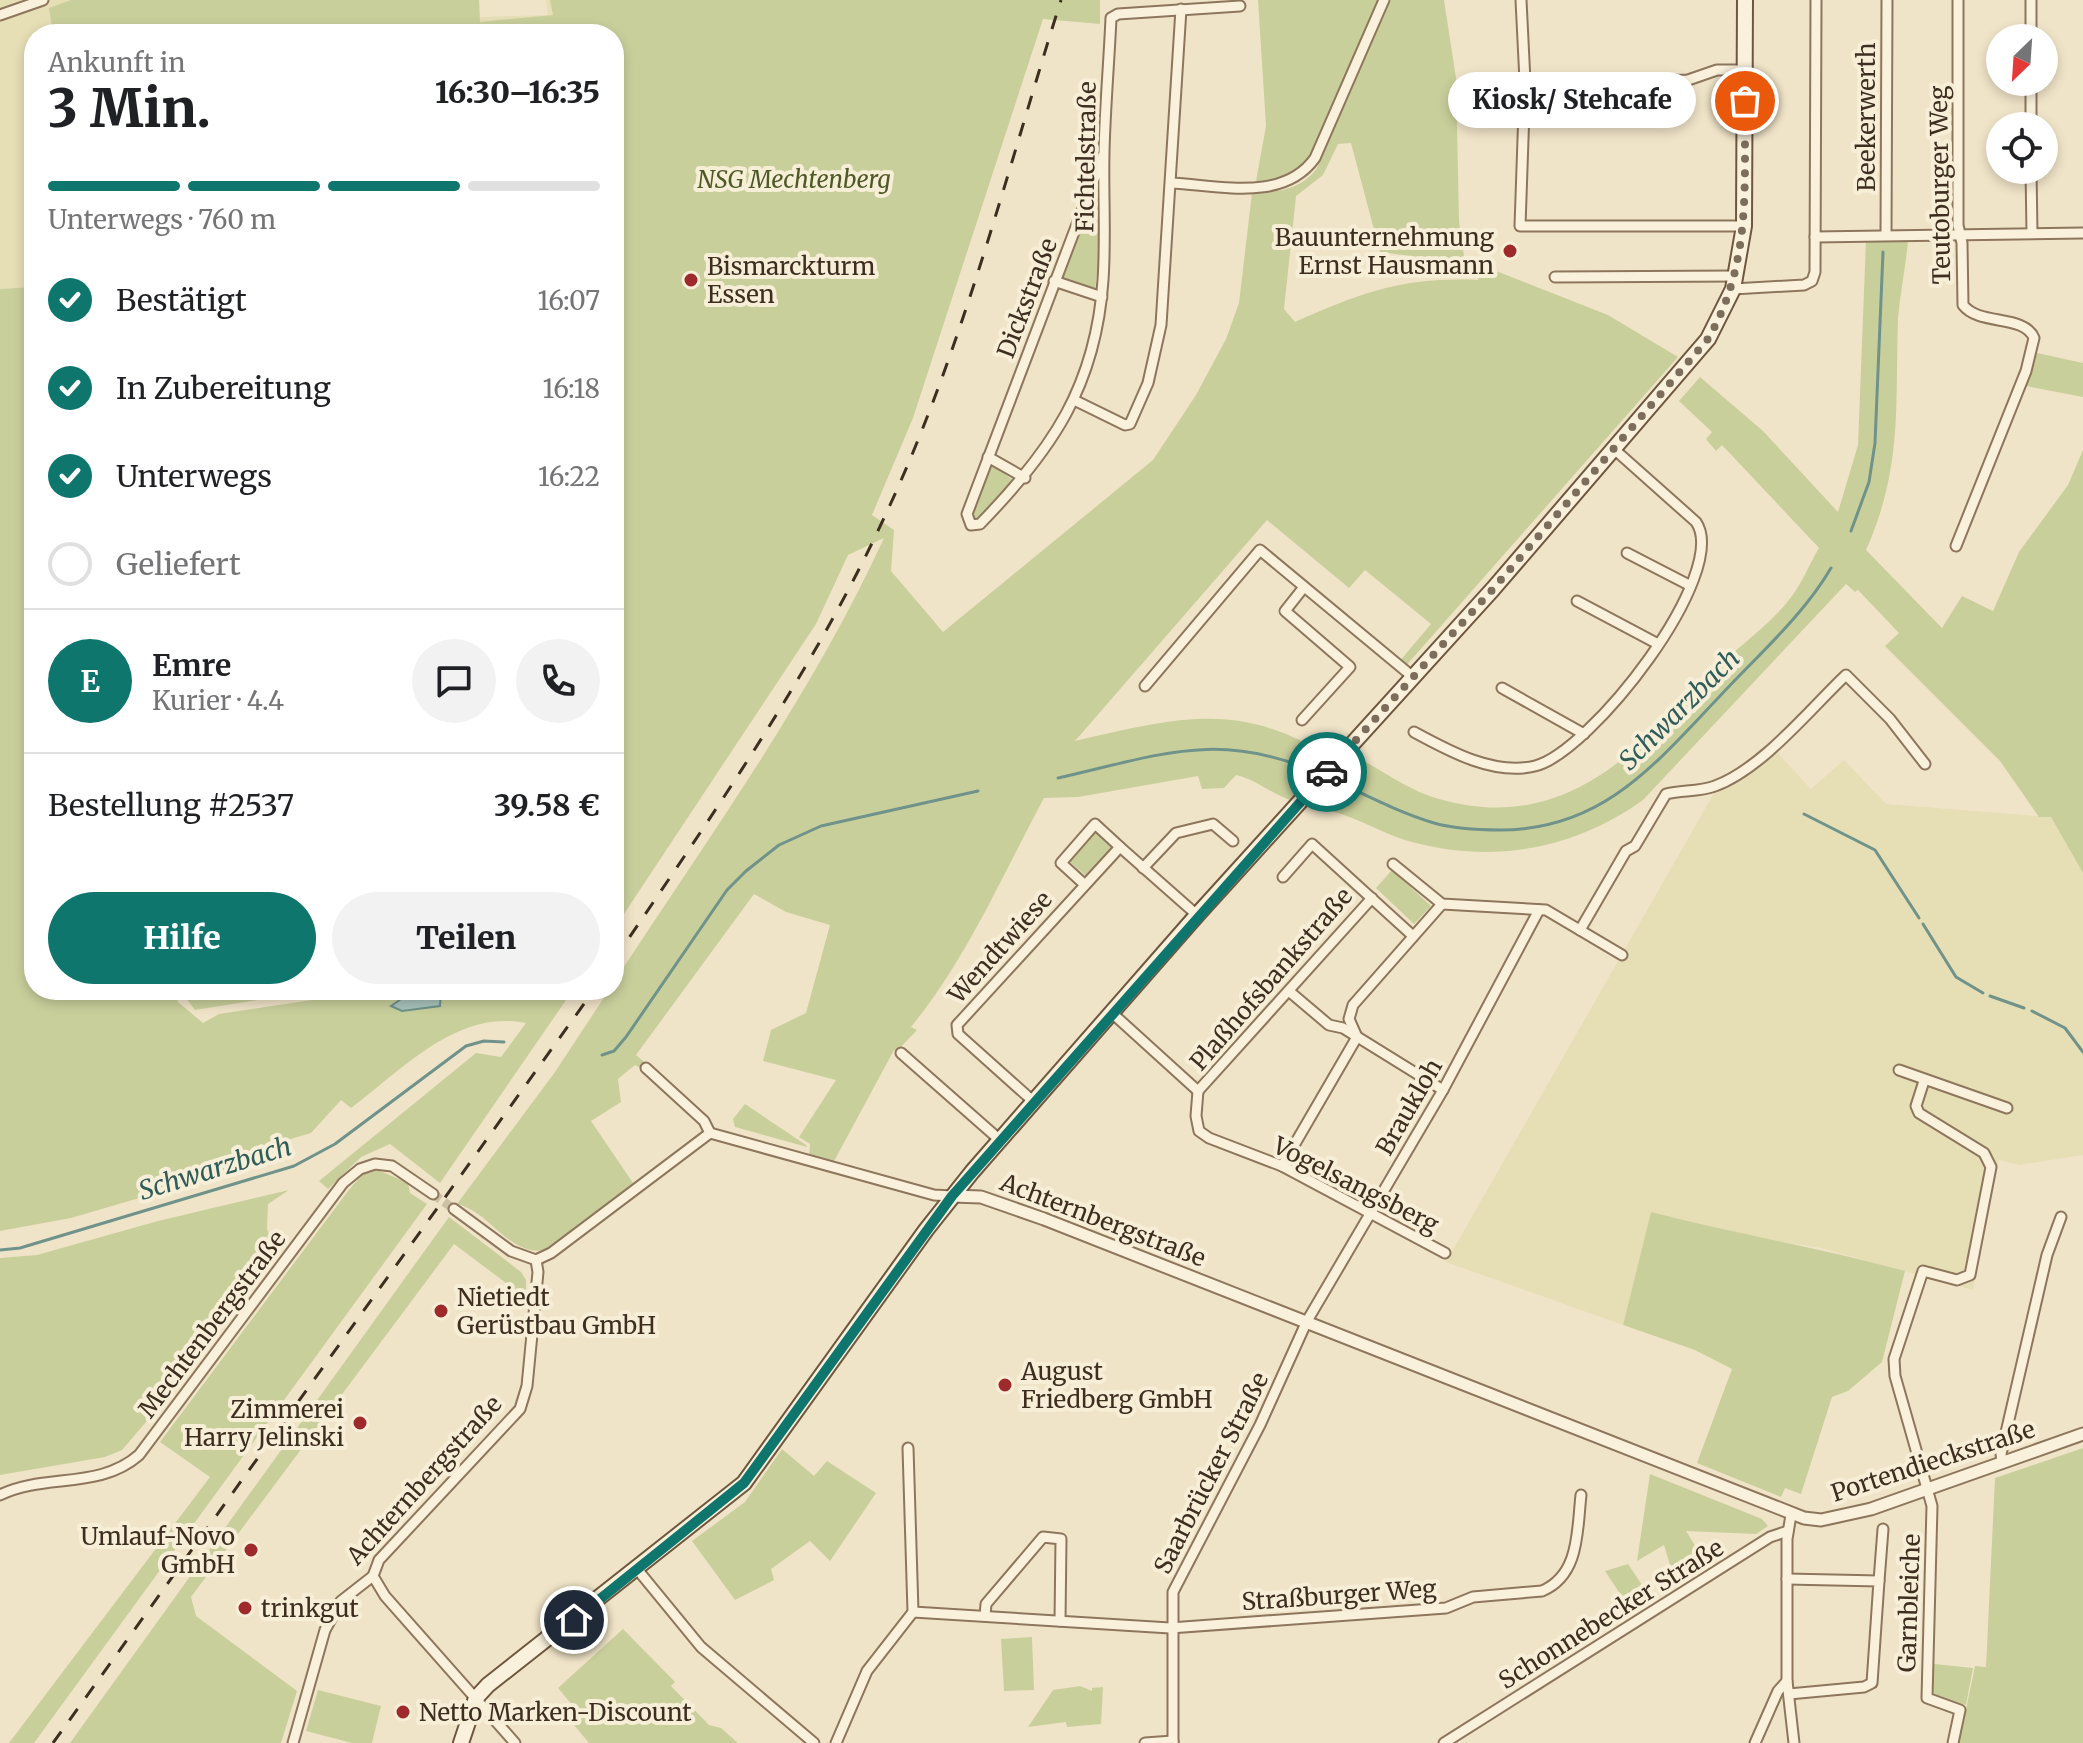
<!DOCTYPE html>
<html lang="de">
<head>
<meta charset="utf-8">
<style>
  :root { --surface:#fff; --page:#f2f2f2; --text:#202124; --muted:#757577; --line:#e0e0e0; --accent:#0f766e }
  body { margin:0; font-family:Merriweather,serif; background:var(--page); color:var(--text); height:100vh; display:flex; flex-direction:column; font-size:30px; white-space:nowrap }
  * { box-sizing:border-box; margin:0 }
  p { font-size:26px; color:var(--muted) }
  .icon { flex:none; width:44px; height:44px; fill:none; stroke:currentColor; stroke-width:2; stroke-linecap:round; stroke-linejoin:round }
  .map { position:relative; flex:1; overflow:hidden }
  .sheet { position:absolute; left:24px; top:24px; width:600px; height:976px; display:flex; flex-direction:column; background:var(--surface); border-radius:32px; box-shadow:0 4px 12px #0003 }
  .sheet>* { flex:none }
  .needle { width:52px; rotate:205deg }
  .buttons { position:absolute; left:1986px; top:24px; display:grid; gap:16px }
  .buttons a { display:grid; place-items:center; width:72px; height:72px; border-radius:50%; background:var(--surface); box-shadow:0 4px 12px #0003; font-size:40px }
  .pin { position:absolute; display:grid; place-items:center; width:68px; height:68px; color:#fff; margin:-34px; border:4px solid #fff; border-radius:50%; box-shadow:0 2px 8px #0007 }
  .courier { position:absolute; display:grid; place-items:center; width:80px; height:80px; margin:-40px; border:6px solid #0f766e; border-radius:50%; background:#fff; color:#222; box-shadow:0 2px 10px #0007 }
  .bubble { position:absolute; height:56px; border-radius:28px; background:var(--surface); box-shadow:0 4px 12px #0003; font-size:26px; font-weight:800; line-height:56px; text-align:center }
  .summary em { font-style:normal; font-weight:800 }
  .summary div { display:flex; flex-direction:column-reverse }
  .summary { display:flex; align-items:center; justify-content:space-between; height:136px; padding:0 24px }
  h1 { font-size:52px; font-weight:800; line-height:60px }
  .bar { display:grid; grid-template-columns:repeat(4,1fr); gap:12px 8px; align-content:center; height:96px; padding:0 24px }
  .bar i { height:10px; border-radius:6px; background:var(--line) }
  .bar .selected { background:var(--accent) }
  .bar p { grid-column:span 4 }
  .line { display:flex; align-items:center; gap:20px; padding:0 24px; border-top:2px solid var(--line) }
  .line div { flex:1 }
  .round { display:grid; place-items:center; flex:none; width:84px; height:84px; border-radius:42px; background:var(--page) }
  ol { padding:0 24px; list-style:none }
  li { display:flex; align-items:center; gap:24px; height:88px }
  li p { margin-inline-start:auto }
  li .icon { padding:8px; border-radius:50%; background:var(--accent); color:#fff; stroke-width:4 }
  li:last-child { color:var(--muted) }
  li i { width:44px; height:44px; border:4px solid var(--line); border-radius:50% }
  .cta { display:flex; gap:16px; margin-top:auto; padding:16px 24px }
  .cta a { flex:1; height:92px; border-radius:48px; background:var(--accent); color:#fff; font-size:32px; font-weight:800; line-height:92px; text-align:center }
  .cta a+a { background:var(--page); color:var(--text) }
  .map>svg:first-child { display:block }
  .farmland { fill:#e6deb5 }
  .green { fill:#c9cf9b }
  .water { fill:#a9c4bc; stroke:#6f938a; stroke-width:2 }
  .lines { fill:none; stroke-linecap:round; stroke-linejoin:round }
  .stream { stroke:#6f938a; stroke-width:3 }
  .minor-tunnel { stroke:#ccc0a6; stroke-width:9; stroke-dasharray:9 4.5; stroke-linecap:butt }
  .minor-casing { stroke:#8d765c; stroke-width:13 }
  .tertiary-casing { stroke:#8d765c; stroke-width:15 }
  .secondary-casing { stroke:#6f573f; stroke-width:18 }
  .minor { stroke:#faf1dc; stroke-width:9 }
  .tertiary { stroke:#faf1dc; stroke-width:11 }
  .secondary { stroke:#faf1dc; stroke-width:14 }
  .rail { stroke:#3d2e20; stroke-width:3; stroke-dasharray:14 14; stroke-linecap:butt }
  .done { stroke:#7c6e5b; stroke-width:8; stroke-dasharray:0 14.4 }
  .route { stroke:#0f766e; stroke-width:10 }
  .poi-dot { fill:#9e2a2b; stroke:#f7eed8; stroke-width:3 }
  .labels { text-anchor:middle; dominant-baseline:central; stroke-width:8; stroke-linejoin:round; paint-order:stroke }
  .street-label { font-size:24px; fill:#3d2e20; stroke:#f7eed8 }
  .park-label { font-size:24px; font-style:italic; fill:#4d5a26; stroke:#f7eed8 }
  .poi-label { font-size:24px; fill:#3d2e20; stroke:#f7eed8; text-anchor:start }
  .water-label { font-size:26px; font-style:italic; fill:#2f5d5a; stroke:#f7eed8 }
</style>
</head>
<body>
<div class="map">
<svg width="2083" height="1743" viewBox="0 0 2083 1743">
  <rect width="100%" height="100%" fill="#f0e4c8"/>
  <!-- farmland -->
  <g class="farmland">
    <path d="M0 0H479L480 17 548 15 546 0H928L614 34H34V287L0 289Z"/>
    <path d="M1772 747 1811 789 1844 760 1886 804 2051 817 2083 873V1155L2019 1165 1999 1160 1973 1290 1821 1248 1744 1236 1651 1213 1623 1325 1446 1262 1718 786Z"/>
  </g>
  <!-- green -->
  <g class="green">
    <path d="M71 0H479L480 22 553 15 550 0H1100V24L1043 19 913 418 872 515 894 530 891 571 943 632 1153 460 1196 395 1226 339 1239 303 1252 193C1278 192 1301 190 1317 168L1391 0H1444L1456 78 1459 221 1465 263 1380 252 1351 143 1338 144 1323 175 1296 196 1284 309 1295 322C1363 292 1403 277 1478 280L1481 265 1608 315 1678 357 1404 668 1399 662 1431 624 1365 570 1349 588 1267 520 1075 741C1180 717 1243 699 1338 762L1348 752C1377 767 1407 790 1439 799 1562 834 1634 755 1709 675 1735 648 1769 627 1792 596 1803 581 1810 563 1819 548L1722 445 1716 451 1706 439 1712 432 1679 401 1700 377 1763 431 1838 512 1858 445 1866 240H1908C1906 266 1900 293 1898 319 1895 406 1903 467 1866 550L1942 628 1962 596 1993 611 2019 552 2068 485 2083 450V873L2051 817H2039L2000 761 1885 646 1899 633 1858 590 1855 592 1846 584 1643 800C1575 849 1493 864 1412 842 1389 836 1367 823 1344 815 1325 808 1304 805 1285 798 1268 791 1254 779 1236 775L1224 788 1202 789 1198 776 1078 797 1044 798C1003 874 966 960 911 1027L917 1030 897 1051 894 1050 832 1165 809 1158 810 1144 799 1137 836 1080 763 1061 771 1030 806 1013 830 925 786 912 754 894 636 1055 648 1065 643 1069 635 1065 618 1079 621 1102 591 1121 633 1183 546 1250C509 1257 491 1212 457 1204L555 1072 609 990H614V982C708 838 812 695 884 538L848 555 816 624 614 929V34H53L49 8Z"/>
    <path d="M1258 0H1381L1304 172 1255 187 1266 126Z"/>
    <path d="M1096 195 1099 254 1095 291 1062 278Z"/>
    <path d="M34 287V990H174L178 1002 203 1023 219 1014 378 990H573L440 1183 390 1144 361 1157 328 1189 319 1181 476 1053 501 1057 526 1023C457 1009 402 1070 351 1108L341 1100 311 1133 284 1141 235 1170 71 1218 0 1231V289Z"/>
    <path d="M2037 353 2083 363V397L2026 386Z"/>
    <path d="M994 466 1014 481 978 519H973L971 515 990 468Z"/>
    <path d="M1096 831 1113 847 1086 876 1069 861Z"/>
    <path d="M1392 870 1431 906 1414 924 1376 888Z"/>
    <path d="M180 990 206 996 244 990H319L195 1010Z"/>
    <path d="M745 1104 806 1145 807 1147 735 1127 733 1119Z"/>
    <path d="M378 1170 408 1183 410 1193 427 1204 34 1743H9L210 1477 160 1442 348 1191 362 1175Z"/>
    <path d="M289 1190 268 1204 267 1229 275 1249 188 1373 122 1450 105 1457 0 1475V1258L37 1255 158 1221Z"/>
    <path d="M1651 1212C1736 1234 1821 1248 1905 1271L1882 1362 1848 1391 1832 1397 1801 1494 1785 1488 1781 1497 1697 1463 1732 1369 1695 1350 1623 1325Z"/>
    <path d="M449 1217 521 1272 526 1280V1298L454 1244 191 1597 196 1616 297 1691 281 1743H70Z"/>
    <path d="M2083 1448V1743H1959L1975 1666 1986 1667 1995 1478Z"/>
    <path d="M782 1449 814 1476 827 1461 876 1493 830 1561 810 1541 771 1569 774 1580 735 1600 692 1541 745 1502Z"/>
    <path d="M1650 1474 1762 1519 1768 1526 1756 1534 1686 1531 1707 1565 1676 1585 1664 1545 1637 1561Z"/>
    <path d="M1628 1564 1652 1600 1632 1612 1605 1571Z"/>
    <path d="M623 1629 675 1682 671 1686 709 1725 721 1728 738 1743H589L565 1714 573 1706 558 1688Z"/>
    <path d="M1032 1637 1034 1690 1004 1691 1001 1639Z"/>
    <path d="M1934 1664 1973 1668 1966 1705 1933 1695Z"/>
    <path d="M1080 1686 1092 1691V1688L1103 1687 1101 1724 1067 1727 1066 1722 1028 1727 1053 1690Z"/>
    <path d="M318 1690 381 1706 372 1743H352L306 1731Z"/>
  </g>
  <!-- water -->
  <path class="water" d="M441 990 440 1006 402 1011 391 1006 411 992Z"/>
  <g class="lines">
    <!-- stream -->
    <g class="stream">
      <path d="M1851 531 1869 482 1875 443 1883 252"/>
      <path d="M1327 777C1362 793 1397 812 1434 823 1455 829 1478 830 1500 830 1603 830 1655 764 1720 696 1758 655 1803 616 1831 568"/>
      <path d="M1058 778C1160 755 1219 729 1321 774"/>
      <path d="M1804 814 1875 850 1919 918"/>
      <path d="M1923 924 1956 977 1983 993"/>
      <path d="M1990 996 2024 1008"/>
      <path d="M2032 1011 2065 1028 2083 1052"/>
      <path d="M602 1055 614 1051 626 1037 727 890 746 871 779 845 821 826 978 791"/>
      <path d="M0 1250 20 1248 294 1166 335 1144 466 1046 484 1041 504 1042"/>
    </g>
    <!-- minor-tunnel -->
    <path class="minor-tunnel" d="M433 1194 454 1209"/>
    <!-- minor casing -->
    <g class="minor-casing">
      <g id="minor">
        <path d="M1521 0 1525 81 1520 226H1744"/>
        <path d="M2031 0V38"/>
        <path d="M0 15 43 0"/>
        <path d="M1525 81 1688 80 1717 70H1746"/>
        <path d="M2031 82V126"/>
        <path d="M1104 153 967 514 971 525 980 524C1052 450 1096 386 1103 280 1106 238 1103 195 1104 152 1105 108 1109 63 1111 18L1118 14 1240 6"/>
        <path d="M2031 170 2032 233"/>
        <path d="M1171 183C1218 185 1283 203 1315 158L1384 0"/>
        <path d="M1886 235 1887 0"/>
        <path d="M1815 237 2083 233"/>
        <path d="M1555 277 1737 276"/>
        <path d="M1054 281 1102 297"/>
        <path d="M1733 289 1804 285 1812 281 1815 272 1816 0"/>
        <path d="M1074 400 1125 425 1130 424 1148 383 1161 325 1181 9"/>
        <path d="M988 457 1025 478"/>
        <path d="M1956 546 2026 371 2034 338C2024 314 1979 326 1963 305L1962 243 1958 225V0"/>
        <path d="M1627 553 1689 585"/>
        <path d="M1577 601 1658 644"/>
        <path d="M1145 686 1260 550 1413 677"/>
        <path d="M1502 688 1584 734"/>
        <path d="M1302 720 1350 667 1285 611 1304 587"/>
        <path d="M1414 732C1449 751 1494 776 1535 766 1590 753 1731 573 1696 522L1614 449"/>
        <path d="M1393 864 1442 904 1546 910 1622 955"/>
        <path d="M1143 868 1176 833 1213 824 1233 841"/>
        <path d="M1283 877 1312 844 1413 936"/>
        <path d="M1084 884 1061 863 1095 824 1120 847"/>
        <path d="M1580 930 1626 851 1635 846 1666 794C1682 790 1699 792 1715 786 1762 769 1810 709 1846 675L1890 719 1925 764"/>
        <path d="M1290 992 1329 1025 1343 1028 1443 1090"/>
        <path d="M1112 1013 1198 1091"/>
        <path d="M901 1053 1001 1141"/>
        <path d="M646 1068 704 1121 710 1133"/>
        <path d="M1899 1070 2007 1108"/>
        <path d="M1924 1081 1916 1106 1919 1113 1984 1153 1991 1167 1970 1275 1957 1280 1923 1271 1894 1359 1895 1376 1932 1506 1927 1698 1960 1710 1953 1743"/>
        <path d="M1198 1091 1196 1116 1199 1131 1209 1138 1282 1166 1445 1253"/>
        <path d="M1198 1091 1372 898"/>
        <path d="M1034 1102 958 1034 957 1025 1120 847 1197 915"/>
        <path d="M1282 1166 1357 1037 1349 1019 1353 1005 1442 904"/>
        <path d="M454 1209 511 1251 536 1260"/>
        <path d="M536 1260 551 1253 710 1133 934 1195 952 1196"/>
        <path d="M2002 1462 2001 1454 2047 1255 2061 1217"/>
        <path d="M0 1495C45 1473 99 1490 139 1455L343 1183 360 1169 375 1164 392 1166 433 1194"/>
        <path d="M1791 1515 1787 1539V1681L1794 1743"/>
        <path d="M637 1569 701 1647 814 1743"/>
        <path d="M373 1576 385 1596 515 1743"/>
        <path d="M1787 1579 1879 1581 1872 1683 1864 1687 1789 1694"/>
        <path d="M1879 1581 1883 1529"/>
        <path d="M913 1612 1170 1628 1446 1608 1473 1597 1542 1591C1580 1575 1577 1530 1581 1495"/>
        <path d="M985 1616 986 1604 1043 1537 1061 1539 1060 1621"/>
        <path d="M293 1743 325 1630 341 1601 373 1576 379 1560 520 1409 527 1386 538 1272 536 1260"/>
        <path d="M836 1743 867 1671 913 1612 908 1448"/>
        <path d="M1145 1743 1173 1741"/>
        <path d="M1173 1743V1592L1260 1425 1307 1321 1443 1090 1539 910"/>
        <path d="M1444 1743 1770 1537 1788 1531"/>
        <path d="M1755 1743 1778 1691 1787 1681"/>
      </g>
    </g>
    <!-- tertiary casing -->
    <g class="tertiary-casing">
      <path id="tertiary" d="M952 1196 981 1197 1044 1219 1804 1518 1821 1520 1871 1509 2083 1434"/>
    </g>
    <!-- secondary casing -->
    <g class="secondary-casing">
      <path id="secondary" d="M461 1743 476 1698 488 1685 744 1483 926 1230 972 1172 1197 915 1493 589 1708 339 1733 289 1744 226 1745 0"/>
    </g>
    <!-- minor -->
    <use href="#minor" class="minor"/>
    <!-- tertiary -->
    <use href="#tertiary" class="tertiary"/>
    <!-- secondary -->
    <use href="#secondary" class="secondary"/>
    <!-- rail -->
    <g class="rail">
      <path d="M614 960C713 814 817 666 890 505 964 344 1008 168 1061 0"/>
      <path d="M53 1743 594 990"/>
    </g>
  </g>
  <g class="lines">
    <!-- done -->
    <path class="done" d="M1327 772 1493 589 1708 339C1752 263 1744 186 1745 101"/>
    <!-- route -->
    <path class="route" d="M574 1620 744 1483 952 1196 1327 772"/>
  </g>
  <!-- markers -->
  <g class="poi-dot">
    <circle cx="1510" cy="251" r="8"/>
    <circle cx="691" cy="280" r="8"/>
    <circle cx="441" cy="1311" r="8"/>
    <circle cx="1005" cy="1385" r="8"/>
    <circle cx="360" cy="1423" r="8"/>
    <circle cx="251" cy="1550" r="8"/>
    <circle cx="245" cy="1608" r="8"/>
    <circle cx="403" cy="1712" r="8"/>
  </g>
  <g class="labels">
    <!-- street labels -->
    <g class="street-label">
      <text transform="translate(1866 117) rotate(-90)">Beekerwerth</text>
      <text transform="translate(1086 157) rotate(-89)">Fichtelstraße</text>
      <text transform="translate(1940 185) rotate(-91)">Teutoburger Weg</text>
      <text transform="translate(1027 298) rotate(-69)">Dickstraße</text>
      <text transform="translate(1000 947) rotate(-48)">Wendtwiese</text>
      <text transform="translate(1271 979) rotate(-49)">Plaßhofsbankstraße</text>
      <text transform="translate(1409 1107) rotate(-60)">Braukloh</text>
      <text transform="translate(1356 1185) rotate(27)">Vogelsangsberg</text>
      <text transform="translate(1103 1220) rotate(21)">Achternbergstraße</text>
      <text transform="translate(212 1324) rotate(-53)">Mechtenbergstraße</text>
      <text transform="translate(1933 1461) rotate(-18)">Portendieckstraße</text>
      <text transform="translate(1211 1473) rotate(-63)">Saarbrücker Straße</text>
      <text transform="translate(424 1480) rotate(-48)">Achternbergstraße</text>
      <text transform="translate(1339 1595) rotate(-4)">Straßburger Weg</text>
      <text transform="translate(1909 1603) rotate(-88)">Garnbleiche</text>
      <text transform="translate(1611 1614) rotate(-32)">Schonnebecker Straße</text>
    </g>
    <!-- park labels -->
    <g class="park-label">
      <text x="794" y="179">NSG Mechtenberg</text>
    </g>
    <!-- poi labels -->
    <g class="poi-label">
      <text x="1494" y="237" text-anchor="end">Bauunternehmung<tspan x="1494" dy="28">Ernst Hausmann</tspan></text>
      <text x="707" y="266">Bismarckturm<tspan x="707" dy="28">Essen</tspan></text>
      <text x="457" y="1297">Nietiedt<tspan x="457" dy="28">Gerüstbau GmbH</tspan></text>
      <text x="1021" y="1371">August<tspan x="1021" dy="28">Friedberg GmbH</tspan></text>
      <text x="344" y="1409" text-anchor="end">Zimmerei<tspan x="344" dy="28">Harry Jelinski</tspan></text>
      <text x="235" y="1536" text-anchor="end">Umlauf-Novo<tspan x="235" dy="28">GmbH</tspan></text>
      <text x="261" y="1608">trinkgut</text>
      <text x="419" y="1712">Netto Marken-Discount</text>
    </g>
    <!-- water labels -->
    <g class="water-label">
      <text transform="translate(1679 709) rotate(-45)">Schwarzbach</text>
      <text transform="translate(215 1168) rotate(-17)">Schwarzbach</text>
    </g>
  </g>
</svg>
<div class="buttons">
<a><svg class="needle" viewBox="-14 -14 28 28"><path d="M0-13l5 13h-10z" fill="#e53935"/><path d="M0 13l5-13h-10z" fill="#757577"/></svg></a>
<a><svg class="icon" aria-label="locate" viewBox="0 0 24 24"><circle cx="12" cy="12" r="6"/><path d="M12 2v4M12 18v4M2 12h4M18 12h4"/></svg></a>
</div>
<div class="pin" style="left:1745px;top:101px;background:#ea580c"><svg class="icon" aria-label="bag" viewBox="0 0 24 24"><path d="M5 8h14l-1 12H6zM9 8a3 3 0 0 1 6 0"/></svg></div>
<div class="pin" style="left:574px;top:1620px;background:#1f2937"><svg class="icon" aria-label="home" viewBox="0 0 24 24"><path d="M3 11l9-7 9 7M6 9v11h12V9"/></svg></div>
<div class="courier" style="left:1327px;top:772px"><svg class="icon" aria-label="car" viewBox="0 0 24 24"><path d="M5 17H2v-5l4-1 3-4h7l3 4 3 1v5h-3M9 17h6M6 11h13"/><circle cx="7" cy="17" r="2"/><circle cx="17" cy="17" r="2"/></svg></div>
<div class="bubble" style="left:1448px;top:72px;width:248px">Kiosk/ Stehcafe</div>
<section class="sheet">
<div class="summary"><div><h1>3 Min.</h1><p>Ankunft in</p></div><em>16:30–16:35</em></div>
<div class="bar"><i class="selected"></i><i class="selected"></i><i class="selected"></i><i></i><p>Unterwegs · 760 m</p></div>
<ol>
<li><svg class="icon" aria-label="check" viewBox="0 0 24 24"><path d="M5 12l5 5 9-10"/></svg>Bestätigt<p>16:07</p></li>
<li><svg class="icon" aria-label="check" viewBox="0 0 24 24"><path d="M5 12l5 5 9-10"/></svg>In Zubereitung<p>16:18</p></li>
<li><svg class="icon" aria-label="check" viewBox="0 0 24 24"><path d="M5 12l5 5 9-10"/></svg>Unterwegs<p>16:22</p></li>
<li><i></i>Geliefert</li>
</ol>
<div class="line" style="height:144px"><b class="round" style="background:var(--accent);color:#fff">E</b><div><b>Emre</b><p>Kurier · 4.4</p></div><a class="round"><svg class="icon" aria-label="chat" viewBox="0 0 24 24"><path d="M4 5h16v11H9l-5 4z"/></svg></a><a class="round"><svg class="icon" aria-label="phone" viewBox="0 0 24 24"><path d="M5 4h4l2 5-3 2q2 4 5 5l2-3 5 2v4C11 20 4 13 5 4z"/></svg></a></div>
<div class="line" style="height:104px"><div>Bestellung #2537</div><b>39.58 €</b></div>
<div class="cta"><a>Hilfe</a><a>Teilen</a></div>
</section>
</div>
</body>
</html>
